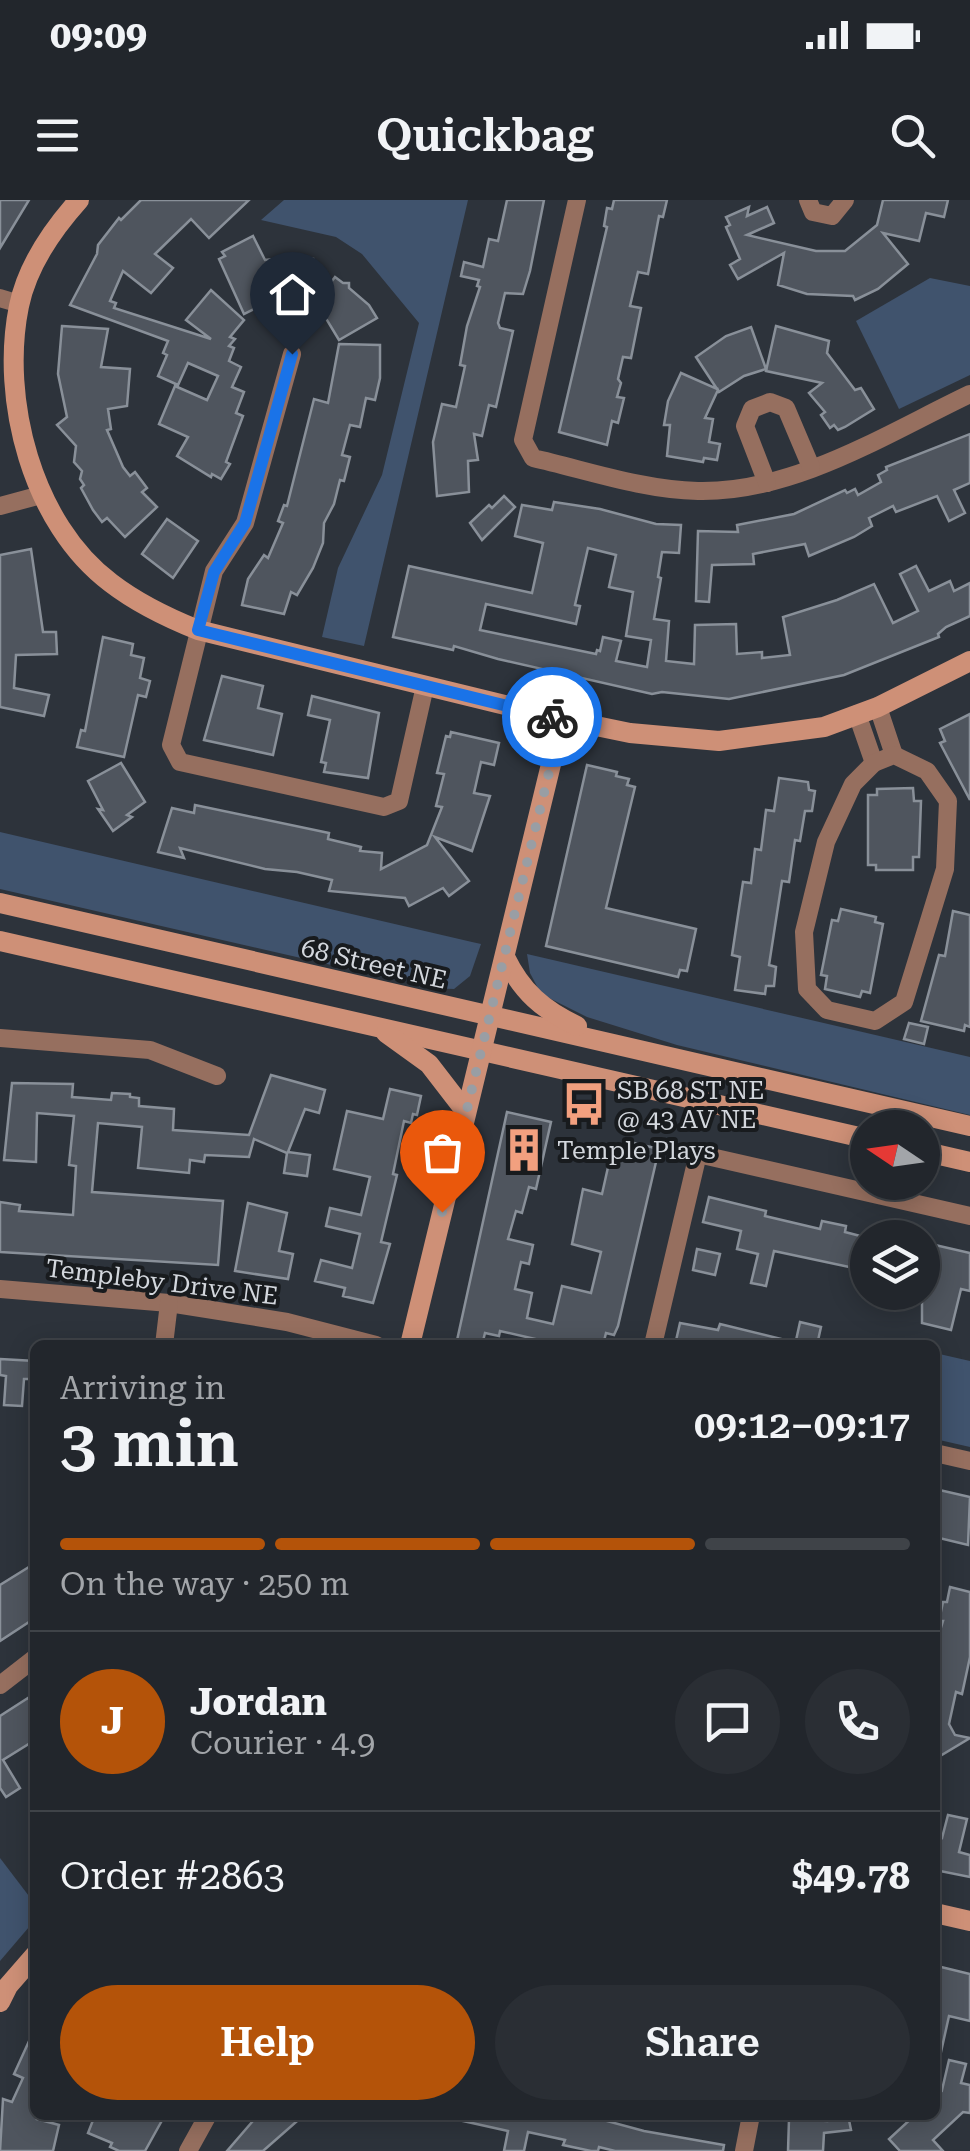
<!DOCTYPE html>
<html lang="en">
<head>
<meta charset="utf-8">
<style>
  :root { --surface:#22262c; --page:#2a2e34; --text:#f1f3f6; --muted:#a2a5a9; --line:#3f4348; --accent:#b45309 }
  body { margin:0; font-family:"Roboto Serif",serif; background:var(--page); color:var(--text); height:100vh; display:flex; flex-direction:column; font-size:38px; white-space:nowrap }
  * { box-sizing:border-box; margin:0 }
  p { font-size:32px; color:var(--muted) }
  .icon { flex:none; width:55px; height:55px; fill:none; stroke:currentColor; stroke-width:2; stroke-linecap:round; stroke-linejoin:round }
  .map { position:relative; flex:1; overflow:hidden }
  .drawer { position:absolute; left:30px; top:1140px; width:910px; height:780px; display:flex; flex-direction:column; background:var(--surface); border-radius:15px; box-shadow:0 5px 25px #0003,0 0 0 2px var(--line) }
  .drawer>* { flex:none }
  .needle { width:65px; rotate:283deg }
  .buttons { position:absolute; left:850px; top:910px; display:grid; gap:20px }
  .buttons a { display:grid; place-items:center; width:90px; height:90px; border-radius:50%; background:var(--surface); box-shadow:0 5px 25px #0003,0 0 0 2px var(--line); font-size:50px }
  .pin { position:absolute; display:grid; place-items:center; width:85px; height:85px; color:#fff; margin:-102px -42px; border-radius:50% 50% 50% 0; rotate:-45deg; box-shadow:0 0 10px #0007 }
  .pin .icon { rotate:45deg }
  .courier { position:absolute; display:grid; place-items:center; width:100px; height:100px; margin:-50px; border:8px solid #1a73e8; border-radius:50%; background:#fff; color:#222; box-shadow:0 2px 12px #0007 }
  .head em { font-style:normal; font-weight:600 }
  .head div { display:flex; flex-direction:column-reverse }
  .head { display:flex; align-items:center; justify-content:space-between; height:170px; padding:0 30px }
  h1 { font-size:65px; font-weight:600; line-height:75px }
  .bar { display:grid; grid-template-columns:repeat(4,1fr); gap:15px 10px; align-content:center; height:120px; padding:0 30px }
  .bar i { height:12px; border-radius:8px; background:var(--line) }
  .bar .current { background:var(--accent) }
  .bar p { grid-column:span 4 }
  .line { display:flex; align-items:center; gap:25px; padding:0 30px; border-top:2px solid var(--line) }
  .line div { flex:1 }
  .round { display:grid; place-items:center; flex:none; width:105px; height:105px; border-radius:52px; background:var(--page) }
  .primary-button { display:flex; gap:20px; margin-top:auto; padding:20px 30px }
  .primary-button a { flex:1; height:115px; border-radius:60px; background:var(--accent); color:#fff; font-size:40px; font-weight:600; line-height:115px; text-align:center }
  .primary-button a+a { background:var(--page); color:var(--text) }
  .status { display:flex; justify-content:space-between; align-items:center; height:70px; padding:0 50px; background:var(--surface); direction:ltr }
  .status svg { height:28px; fill:currentColor }
  header { display:flex; justify-content:space-between; align-items:center; height:130px; padding:0 30px; background:var(--surface); font-size:45px; font-weight:600 }
  .map>svg:first-child { display:block }
  .green { fill:#40536d }
  .building { fill:#4f555e; stroke:#899099; stroke-width:2.5; fill-rule:evenodd }
  .lines { fill:none; stroke-linecap:round; stroke-linejoin:round }
  .street { stroke:#966f5f; stroke-width:18 }
  .secondary { stroke:#ce9077; stroke-width:20 }
  .done { stroke:#999ea4; stroke-width:10; stroke-dasharray:0 18 }
  .route { stroke:#1a73e8; stroke-width:12 }
  .labels { text-anchor:middle; dominant-baseline:central; stroke-width:8; stroke-linejoin:round; paint-order:stroke }
  .street-label { font-size:25px; fill:#d3d7dd; stroke:#181b1e }
  .poi-label { font-size:25px; fill:#d3d7dd; stroke:#181b1e; text-anchor:start }
</style>
</head>
<body>
<div class="status"><b>09:09</b><svg viewBox="0 0 49 12"><path d="M0 12V9h3v3zM5 12V6h3v6zM10 12V3h3v9zM15 12V0h3v12zM26 1h20v11H26zM47 4h2v5h-2z"/></svg></div>
<header><svg class="icon" aria-label="menu" viewBox="0 0 24 24"><path d="M4 6h16M4 12h16M4 18h16"/></svg>Quickbag<svg class="icon" aria-label="search" viewBox="0 0 24 24"><circle cx="10" cy="10" r="6"/><path d="M15 15l6 6"/></svg></header>
<div class="map">
<svg width="970" height="1951" viewBox="0 0 970 1951">
  <rect width="100%" height="100%" fill="#2d333b"/>
  <!-- green -->
  <g class="green">
    <path d="M284 0H468L364 446 322 437 338 368 382 275 419 123 362 54 336 37 261 20Z"/>
    <path d="M930 78 970 86V175L899 209 856 121Z"/>
    <path d="M0 632 472 742 481 744 470 776 454 789 432 788 0 689Z"/>
    <path d="M527 754 970 857V915L677 845 587 817 541 794 530 773Z"/>
    <path d="M935 1153 970 1161V1247L935 1239Z"/>
    <path d="M0 1658 35 1704V1720L0 1761Z"/>
  </g>
  <!-- building -->
  <g class="building">
    <path d="M0 0H29L0 48Z"/>
    <path d="M141 0H249L209 38 191 19 155 54 173 68 151 93 123 71 110 101 116 103 114 108 211 139 186 120 211 90 244 120 230 137 235 139 229 146 234 148 229 161 241 167 232 187 244 192 236 213 243 216 226 262 230 264 221 279 212 274 211 277 177 256 188 237 159 224 175 186 207 200 218 176 188 163 178 185 158 176 167 155 163 153 168 141 70 105 97 54 98 45 119 18 121 20Z"/>
    <path d="M507 0H544L530 71 523 94 505 93 498 123 500 128 513 131 496 207 489 205 482 236 474 234 478 260 468 261 469 292 437 296 433 242 442 204 456 207 465 166 460 165 467 126 480 87 477 86 479 80 461 76 464 62 483 67 489 39 498 41Z"/>
    <path d="M614 0H667L663 17 659 16 648 74 638 72 630 106 641 108 631 158 623 157 618 179 621 183 617 197 624 198 618 223 612 221 607 245 559 232 607 27 604 26 607 8 612 9Z"/>
    <path d="M883 0H948L944 17 926 13 919 41 883 33 908 64 878 89 855 100 853 96 807 94 778 85 784 53 738 79 730 65 740 59 726 27 730 25 726 17 749 7 747 16 767 7 774 23 747 35 816 51H845L877 25Z"/>
    <path d="M253 36 265 60 291 57 313 59 308 104 274 99 244 114 219 59 225 56 222 52Z"/>
    <path d="M335 77 343 83H349V88L369 105 377 118 339 140 327 120 312 107Z"/>
    <path d="M62 126 108 129 101 167 130 169 127 206 108 209 111 229 107 230 123 267 130 276 135 272 147 288 142 292 157 307 125 337 107 318 102 322 93 310 81 288 84 285 80 279 82 271 74 262 76 246 57 225 67 217 58 174Z"/>
    <path d="M776 126 829 141 827 153 855 190 861 188 874 209 845 227 838 230 834 225 830 228 821 215 825 212 809 193 822 183 766 171Z"/>
    <path d="M751 127 766 169 744 176 719 192 718 190 705 218 713 219 709 242 720 244 717 260 704 258 703 262 667 256 670 225H664L668 201 681 173 717 189 696 157 726 136Z"/>
    <path d="M339 144 380 145V178L375 200 366 198 360 227 350 225 342 255 350 257 344 281 340 280 334 304 324 323 323 343 313 368 297 395 291 392 284 414 242 405 248 379 264 355 268 358 283 323 278 321 284 305 287 306 314 199 328 203Z"/>
    <path d="M970 234V283L954 290 965 313 949 321 937 296 896 312 893 306 869 318 872 326 854 337 809 356 805 344 753 354 754 364 712 365 709 402 696 401 698 331 738 332 737 325 794 314 845 290 847 293 855 289 858 295 881 282 878 275 887 270 886 267Z"/>
    <path d="M504 296 515 307 482 340 470 323 489 305 492 308Z"/>
    <path d="M554 302 600 309 656 324 681 325 679 353 662 352 658 377 661 378 654 419 669 421 666 461 694 464 695 425 736 424 737 454 762 452V458L790 455 783 417 837 400 874 384 893 423 918 411 900 374 916 366 929 391 950 381 954 391 970 383V416L946 427 938 434 939 437 844 475 729 499 662 492 652 494 498 459 454 446 453 450 393 437 409 366 532 393 543 343 515 336 522 305 552 310ZM588 348 616 355 609 387 633 392 626 436 651 440 647 467 616 461 621 441 603 437 600 451 597 450 596 454 480 430 486 404 576 424 580 406 575 405Z"/>
    <path d="M167 319 198 341 173 378 142 354Z"/>
    <path d="M31 349 43 432H56L57 454 16 455 14 488 49 495 44 516 0 507V355Z"/>
    <path d="M103 437 133 444 131 455 144 458 140 478 150 481 146 497 138 495 124 557 77 547 81 530 85 531Z"/>
    <path d="M222 476 263 486 258 508 282 514 273 555 204 540Z"/>
    <path d="M312 496 379 513 368 578 324 572 326 563 321 562 330 520 308 515Z"/>
    <path d="M970 514V600L940 543 945 541 940 529Z"/>
    <path d="M451 532 499 543 494 565 481 562 474 593 490 596 472 651 435 637 469 681 449 696 443 688 409 706 405 698 329 691 332 680 297 672 265 669 180 648 184 658 158 652 172 608 194 613 195 605 329 633 328 639 361 647 360 651 382 653 381 669 427 645 442 607 436 606 444 574 437 573 446 536 450 537Z"/>
    <path d="M121 563 145 602 127 615 132 617 113 631 98 609 103 610 88 581Z"/>
    <path d="M587 565 617 572 616 576 629 579 627 585 635 587 606 708 696 729 687 771 680 770 678 777 546 746Z"/>
    <path d="M779 578 808 582 809 590 815 591 812 611H805L800 641 795 640 789 682 782 681 769 765 776 767 774 786H766L765 794 735 790 740 757 732 755 743 682 751 683 755 649 761 650 766 610 774 611Z"/>
    <path d="M913 588 914 601H921L919 657H913V670H876V665H868V595H877V589Z"/>
    <path d="M841 709 876 717 875 722 883 724 870 793 862 791 860 797 825 789 827 776 821 775 832 720 838 721Z"/>
    <path d="M953 711 970 715V827L965 825 964 831 921 821 939 755 945 756Z"/>
    <path d="M909 823 928 827 924 844 904 839Z"/>
    <path d="M271 875 325 890 319 913 305 909 288 952 310 955 307 976 284 973 287 953 254 939 249 957 205 955 204 962 190 960 189 973 138 968 142 927 98 923 92 992 223 1001 218 1065 0 1052V1002L20 1005 19 1011 73 1015 76 966 69 965 74 916 37 913 36 962 4 960 12 883 73 884 72 897 111 900 112 893 130 894V897L139 898V906L174 909 173 930 249 935Z"/>
    <path d="M390 889 421 896 417 915 413 914 411 923 404 921 393 974 397 975 381 1042 390 1044 373 1103 343 1096 345 1088 315 1081 321 1060 352 1068 360 1034 326 1026 330 1008 361 1015 370 977 334 969 347 911 383 919Z"/>
    <path d="M507 912 551 922 536 989 529 987 522 1013 516 1011 508 1039 533 1045 529 1064 521 1062 515 1089 532 1093 527 1118 553 1124 562 1086 591 1093 601 1052 572 1044 583 989 602 994 613 945 629 948 630 942 659 949 618 1126 614 1135 606 1133 603 1145H547L548 1142 500 1131 499 1136 485 1133 482 1145H456Z"/>
    <path d="M709 997 766 1011 765 1016 820 1029 822 1021 846 1026 845 1032 868 1038V1071L774 1051 766 1086 751 1083 758 1054 737 1049 741 1031 703 1022Z"/>
    <path d="M248 1003 287 1013 279 1051 293 1054 288 1079 235 1071Z"/>
    <path d="M922 1042 970 1053V1091L961 1089 951 1130 922 1123Z"/>
    <path d="M697 1049 720 1054 715 1075 693 1070Z"/>
    <path d="M800 1122 821 1127 817 1145H795Z"/>
    <path d="M680 1123 718 1130 720 1124 781 1139 780 1145H675Z"/>
    <path d="M0 1159 35 1161V1179H24L22 1206 4 1205 6 1176 0 1175Z"/>
    <path d="M935 1289 970 1297 968 1345 935 1337Z"/>
    <path d="M29 1367 35 1377V1418L0 1441V1385Z"/>
    <path d="M950 1387 970 1392V1457L962 1494 956 1492 949 1524 955 1535 970 1538 935 1559V1447L943 1421H939L943 1402H947Z"/>
    <path d="M28 1498 35 1509V1540L3 1560 20 1588 6 1597 0 1588V1516Z"/>
    <path d="M948 1615 967 1619 959 1652 970 1655V1677L935 1670V1637L942 1638Z"/>
    <path d="M937 1766 970 1774V1821L949 1816 941 1852H935Z"/>
    <path d="M35 1828V1915H38L37 1919 59 1925 53 1951H0L3 1899 12 1902 23 1878 14 1874Z"/>
    <path d="M949 1860 966 1864 961 1883 970 1885V1913L963 1912 933 1940 943 1951H900L889 1939 915 1915H935V1883L942 1890Z"/>
    <path d="M95 1915H165L145 1951H119L110 1947 112 1943 88 1933Z"/>
    <path d="M258 1915H304L263 1951H227Z"/>
    <path d="M464 1915H593L592 1917 644 1931 724 1945 723 1951H615L599 1947 598 1951H591L563 1945 565 1940 528 1932 524 1951H504L508 1931 463 1921Z"/>
    <path d="M827 1915H848L851 1930 824 1933 823 1951H788L789 1919 827 1921Z"/>
  </g>
  <g class="lines">
    <!-- street -->
    <g class="street">
      <path d="M577 0 523 240 533 258C586 270 643 290 698 291 794 293 886 234 970 194"/>
      <path d="M808 0 813 12 832 16 845 0"/>
      <path d="M0 98 20 104"/>
      <path d="M292 154 245 323 214 371 171 545 180 562 384 607 399 601 425 486"/>
      <path d="M767 283 745 226 752 209 770 202 786 208 811 267"/>
      <path d="M0 306 41 295"/>
      <path d="M878 507 894 555"/>
      <path d="M857 514 874 563"/>
      <path d="M894 555 927 571 948 601 945 669 904 802 875 821 827 810 807 789 804 732 826 642 853 584 874 563Z"/>
      <path d="M0 838 150 850 217 876"/>
      <path d="M0 1089 169 1103 287 1122 376 1145"/>
      <path d="M164 1145 169 1103"/>
      <path d="M653 1145 698 954 970 1016"/>
      <path d="M935 1253 970 1261"/>
      <path d="M0 1485 35 1458"/>
      <path d="M188 1951 208 1915"/>
      <path d="M744 1951 751 1915"/>
    </g>
    <!-- secondary -->
    <g class="secondary">
      <path d="M79 0C53 29 27 67 19 106 0 199 32 324 111 383 137 403 168 418 198 430L562 519 630 533 719 541 824 527 878 507 970 461"/>
      <path d="M0 703 970 926"/>
      <path d="M0 741 868 939"/>
      <path d="M505 757C522 792 543 810 577 826"/>
      <path d="M386 833 429 864 466 912"/>
      <path d="M922 951 970 962"/>
      <path d="M410 1145 562 519"/>
      <path d="M935 1713 970 1721"/>
      <path d="M0 1802 8 1786 35 1755"/>
    </g>
  </g>
  <g class="lines">
    <!-- done -->
    <path class="done" d="M442 1012 562 519 552 517"/>
    <!-- route -->
    <path class="route" d="M292 154 245 323 214 372 198 430 552 517"/>
  </g>
  <!-- icons -->
  <defs>
    <g id="bus-bare" transform="scale(3.45)"><path d="M-5-6H5V4H4V6H2V4H-2V6H-4V4H-5ZM-3.5-4V0h7V-4ZM-3.5 1.2v1.5H-2V1.2ZM2 1.2v1.5H3.5V1.2Z" fill="#f2a07f" stroke="#181b1e" stroke-width="2.5" paint-order="stroke"/></g>
    <g id="building-bare" transform="scale(3.45)"><path d="M-4-6H4V6H1V3H-1V6H-4ZM-2.5-4.3h1.7v1.8h-1.7ZM.8-4.3h1.7v1.8H.8ZM-2.5-1h1.7V.8h-1.7ZM.8-1h1.7V.8H.8Z" fill="#f2a07f" stroke="#181b1e" stroke-width="2.5" paint-order="stroke"/></g>
  </defs>
  <g fill-rule="evenodd">
    <use href="#bus-bare" x="584" y="904"/>
    <use href="#building-bare" x="524" y="950"/>
  </g>
  <g class="labels">
    <!-- street labels -->
    <g class="street-label">
      <text transform="translate(374 764) rotate(13)">68 Street NE</text>
      <text transform="translate(162 1082) rotate(7)">Templeby Drive NE</text>
    </g>
    <!-- poi labels -->
    <g class="poi-label">
      <text x="617" y="890">SB 68 ST NE<tspan x="617" dy="29">@ 43 AV NE</tspan></text>
      <text x="557" y="950">Temple Plays</text>
    </g>
  </g>
</svg>
<div class="buttons">
<a><svg class="needle" viewBox="-14 -14 28 28"><path d="M0-13l5 13h-10z" fill="#e53935"/><path d="M0 13l5-13h-10z" fill="#a2a5a9"/></svg></a>
<a><svg class="icon" aria-label="layers" viewBox="0 0 24 24"><path d="M12 4l9 5-9 5-9-5zM3 14l9 5 9-5"/></svg></a>
</div>
<div class="pin" style="left:442px;top:1012px;background:#ea580c"><svg class="icon" aria-label="bag" viewBox="0 0 24 24"><path d="M5 8h14l-1 12H6zM9 8a3 3 0 0 1 6 0"/></svg></div>
<div class="pin" style="left:292px;top:154px;background:#1f2937"><svg class="icon" aria-label="home" viewBox="0 0 24 24"><path d="M3 11l9-7 9 7M6 9v11h12V9"/></svg></div>
<div class="courier" style="left:552px;top:517px"><svg class="icon" aria-label="bike" viewBox="0 0 24 24"><circle cx="6" cy="16" r="4"/><circle cx="18" cy="16" r="4"/><path d="M6 16l4-8h5l3 8M10 8l3 8H6M13 5h3"/></svg></div>
<section class="drawer">
<div class="head"><div><h1>3 min</h1><p>Arriving in</p></div><em>09:12–09:17</em></div>
<div class="bar"><i class="current"></i><i class="current"></i><i class="current"></i><i></i><p>On the way · 250 m</p></div>
<div class="line" style="height:180px"><b class="round" style="background:var(--accent);color:#fff">J</b><div><b>Jordan</b><p>Courier · 4.9</p></div><a class="round"><svg class="icon" aria-label="chat" viewBox="0 0 24 24"><path d="M4 5h16v11H9l-5 4z"/></svg></a><a class="round"><svg class="icon" aria-label="phone" viewBox="0 0 24 24"><path d="M5 4h4l2 5-3 2q2 4 5 5l2-3 5 2v4C11 20 4 13 5 4z"/></svg></a></div>
<div class="line" style="height:130px"><div>Order #2863</div><b>$49.78</b></div>
<div class="primary-button"><a>Help</a><a>Share</a></div>
</section>
</div>
</body>
</html>
